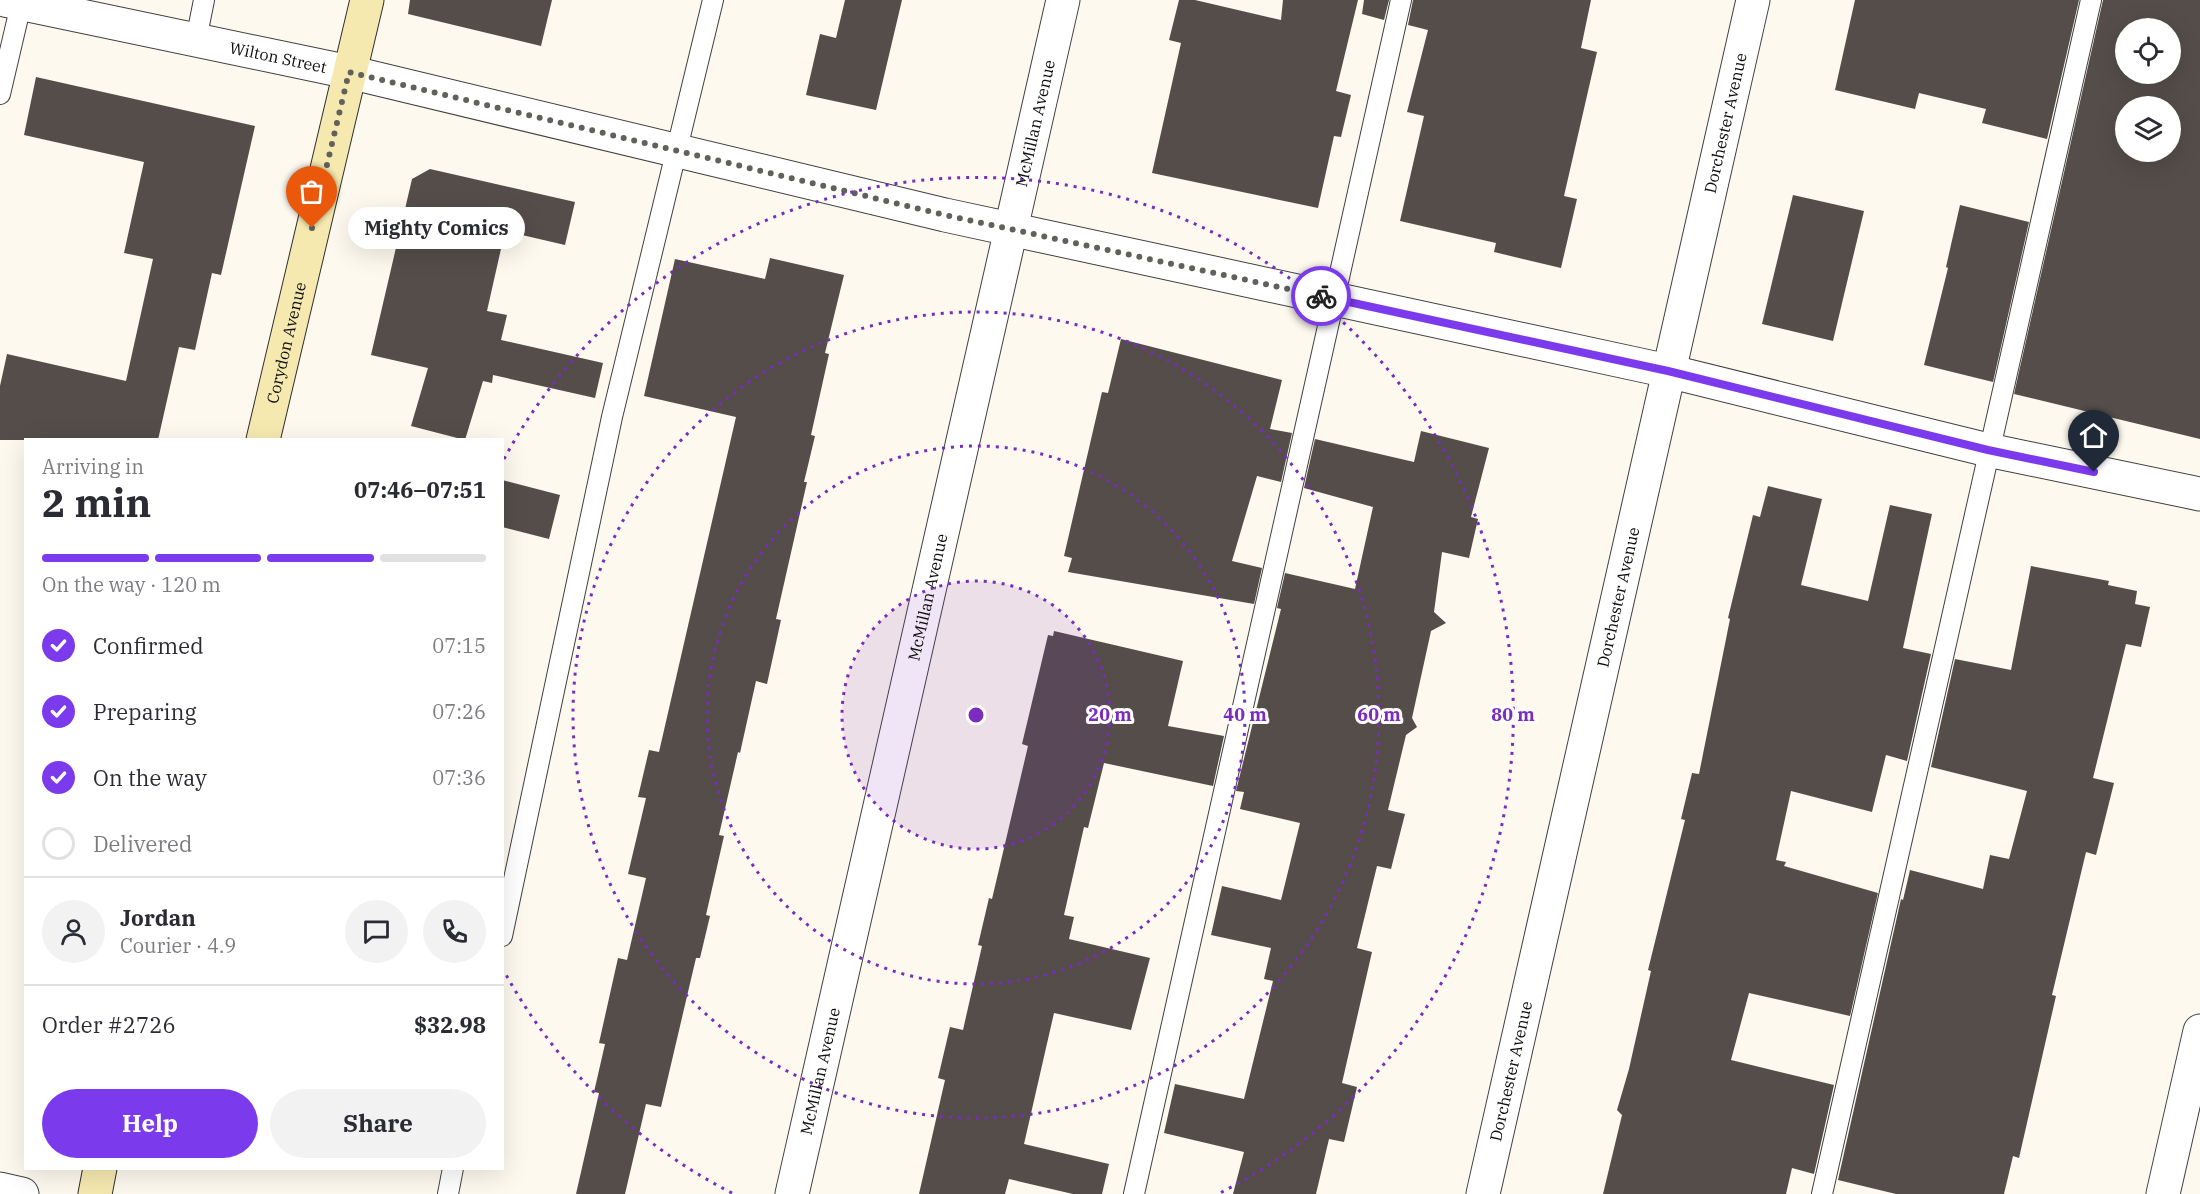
<!DOCTYPE html>
<html lang="en">
<head>
<meta charset="utf-8">
<style>
  :root { --surface:#fff; --page:#f2f2f3; --text:#2b2b33; --muted:#7c7c81; --line:#e1e1e2; --accent:#7c3aed }
  body { margin:0; font-family:"IBM Plex Serif",serif; background:var(--page); color:var(--text); height:100vh; display:flex; flex-direction:column; font-size:22px; white-space:nowrap }
  * { box-sizing:border-box; margin:0 }
  p { font-size:20px; color:var(--muted) }
  .icon { flex:none; width:33px; height:33px; fill:none; stroke:currentColor; stroke-width:2; stroke-linecap:round; stroke-linejoin:round }
  .map { position:relative; flex:1; overflow:hidden }
  .drawer { position:absolute; left:24px; top:438px; width:480px; height:732px; display:flex; flex-direction:column; background:var(--surface); border-radius:0px; box-shadow:0 6px 24px #0002 }
  .drawer>* { flex:none }
  .buttons { position:absolute; left:2115px; top:18px; display:grid; gap:12px }
  .buttons a { display:grid; place-items:center; width:66px; height:66px; border-radius:50%; background:var(--surface); box-shadow:0 6px 24px #0002; font-size:30px }
  .pin { position:absolute; display:grid; place-items:center; width:51px; height:51px; color:#fff; margin:-62px -26px; border-radius:50% 50% 50% 0; rotate:-45deg; box-shadow:0 0 6px #0007 }
  .pin .icon { rotate:45deg }
  .courier { position:absolute; display:grid; place-items:center; width:60px; height:60px; margin:-30px; border:4px solid #7c3aed; border-radius:50%; background:#fff; color:#222; box-shadow:0 2px 8px #0007 }
  .bubble { position:absolute; height:42px; border-radius:21px; background:var(--surface); box-shadow:0 6px 24px #0002; font-size:20px; font-weight:700; line-height:42px; text-align:center }
  .headline em { font-style:normal; font-weight:700 }
  .headline div { display:flex; flex-direction:column-reverse }
  .headline { display:flex; align-items:center; justify-content:space-between; height:102px; padding:0 18px }
  h1 { font-size:39px; font-weight:700; line-height:45px }
  .bar { display:grid; grid-template-columns:repeat(4,1fr); gap:9px 6px; align-content:center; height:72px; padding:0 18px }
  .bar i { height:8px; border-radius:4px; background:var(--line) }
  .bar .selected { background:var(--accent) }
  .bar p { grid-column:span 4 }
  .line { display:flex; align-items:center; gap:15px; padding:0 18px; border-top:2px solid var(--line) }
  .line div { flex:1 }
  .round { display:grid; place-items:center; flex:none; width:63px; height:63px; border-radius:32px; background:var(--page) }
  ol { padding:0 18px; list-style:none }
  li { display:flex; align-items:center; gap:18px; height:66px }
  li p { margin-inline-start:auto }
  li .icon { padding:6px; border-radius:50%; background:var(--accent); color:#fff; stroke-width:4 }
  li:last-child { color:var(--muted) }
  li i { width:33px; height:33px; border:3px solid var(--line); border-radius:50% }
  .button { display:flex; gap:12px; margin-top:auto; padding:12px 18px }
  .button a { flex:1; height:69px; border-radius:36px; background:var(--accent); color:#fff; font-size:24px; font-weight:700; line-height:69px; text-align:center }
  .button a+a { background:var(--page); color:var(--text) }
  .map>svg:first-child { display:block }
  .building { fill:#544d4a; fill-rule:evenodd }
  .lines { fill:none; stroke-linecap:round; stroke-linejoin:round }
  .service-casing { stroke:#404040; stroke-width:22 }
  .minor-casing { stroke:#404040; stroke-width:35 }
  .secondary-casing { stroke:#2f2f2f; stroke-width:35 }
  .service { stroke:#fff; stroke-width:20 }
  .minor { stroke:#fff; stroke-width:33 }
  .secondary { stroke:#f6e9b0; stroke-width:33 }
  .done { stroke:#61605c; stroke-width:6; stroke-dasharray:0 10.8 }
  .route { stroke:#7c3aed; stroke-width:8 }
  .ring { fill:none; stroke:#7b2cbf; stroke-width:3; stroke-dasharray:3 6 }
  .labels { text-anchor:middle; dominant-baseline:central; stroke-width:6; stroke-linejoin:round; paint-order:stroke }
  .street-label { font-size:16px; fill:#0d0d0d; stroke:#fff }
  .centre { fill:#7b2cbf; stroke:#fff; stroke-width:3 }
  .ring-label { font-size:18px; text-anchor:middle; font-weight:bold; fill:#7b2cbf; stroke:#fff; stroke-width:6; stroke-linejoin:round; paint-order:stroke }
</style>
</head>
<body>
<div class="map">
<svg width="2200" height="1194" viewBox="0 0 2200 1194">
  <rect width="100%" height="100%" fill="#fdf9ee"/>
  <!-- building -->
  <g class="building">
    <path d="M410 0H552L541 46 408 14Z"/>
    <path d="M845 0H902L876 110 806 95 820 34 836 38Z"/>
    <path d="M1179 0H1195L1281 20 1283 0H1358L1336 91 1351 95 1341 137 1334 136 1318 208 1152 173 1181 43 1169 40Z"/>
    <path d="M1364 0H1389L1384 20 1362 14Z"/>
    <path d="M1413 0H1591L1581 48 1597 52 1564 196 1577 199 1561 268 1494 252 1496 243 1400 221 1424 116 1407 112 1428 30 1408 25Z"/>
    <path d="M1855 0H2079L2047 139 1982 123 1986 109 1919 93 1915 109 1835 90Z"/>
    <path d="M2103 0H2200V439L2014 394ZM2126 28H2170V74H2126ZM2126 106H2170V152H2126Z"/>
    <path d="M36 77 255 126 221 275 212 273 195 350 179 347 158 440H0V386L7 354 126 381 153 259 124 253 144 162 24 135Z"/>
    <path d="M430 169 575 202 565 245 505 231 487 311 507 315 501 340 603 363 595 398 493 375 492 383 483 381 465 440 411 426 428 368 371 355 412 179Z"/>
    <path d="M1793 195 1864 211 1833 341 1762 324Z"/>
    <path d="M1960 205 2029 222 1993 382 1924 365 1948 268 1946 267Z"/>
    <path d="M770 258 844 275 825 353 829 354 811 435 815 436 804 482H807L776 619 781 620 767 684 756 681 740 753 738 752 719 835 724 836 706 915 710 916 700 958H696L661 1107 646 1104 625 1194H576L599 1093 594 1092 605 1044 599 1043 618 958 627 960 646 878 628 874 646 798 638 797 649 750 659 752 736 417 644 396 675 259 765 279Z"/>
    <path d="M1121 339 1282 380 1270 429 1292 433 1281 482 1257 476 1232 561 1262 568 1254 604 1068 572 1072 558 1064 556 1102 392 1108 393Z"/>
    <path d="M1421 431 1489 448 1471 517 1478 519 1469 558 1442 552 1434 612 1446 623 1431 631 1412 718 1417 727 1406 735 1388 810 1405 814 1391 869 1377 866 1357 948 1372 952 1342 1083 1357 1087 1344 1142 1329 1139 1316 1194H1233L1244 1152 1164 1133 1175 1084 1244 1099 1273 981 1264 979 1271 948 1211 935 1222 886 1281 900 1300 823 1240 809 1244 792 1236 791 1281 609 1277 608 1285 573 1355 589 1373 507 1304 488 1315 439 1414 462Z"/>
    <path d="M502 480 560 495 549 539 502 527Z"/>
    <path d="M1768 486 1822 499 1801 585 1868 601 1890 505 1932 514 1903 648 1931 654 1907 761 1886 755 1872 812 1791 791 1776 860 1786 862 1784 866 1878 893 1850 1016 1749 993 1731 1060 1834 1085 1814 1174 1792 1168 1786 1194H1603L1622 1115 1617 1110 1629 1069 1651 971 1648 970 1685 820 1681 819 1692 773 1699 774 1730 619 1728 618 1753 515 1760 517Z"/>
    <path d="M2031 566 2109 581 2108 585 2137 591 2135 604 2150 607 2141 647 2126 644 2093 778 2114 783 2096 855 2086 852 2052 995 2056 996 2019 1158 2013 1156 2004 1194H1896L1838 1180 1901 899 1903 900 1910 870 1983 889 1990 855 2009 859 2027 791 1931 767 1955 659 2011 670Z"/>
    <path d="M1054 631 1183 661 1168 726 1224 736 1213 786 1104 763 1088 828 1084 827 1064 915 1074 917 1069 939 1150 958 1131 1030 1054 1013 1024 1144 1109 1164 1102 1194H1073L1009 1179 1005 1194H919L945 1080 938 1078 950 1027 963 1030 982 946 978 945 989 898 992 899 1028 746 1022 744 1048 635 1053 636Z"/>
  </g>
  <g class="lines">
    <!-- service casing -->
    <g class="service-casing">
      <g id="service">
        <path d="M196 40 204 0"/>
        <path d="M0 94 22 0"/>
        <path d="M502 936 612 417 713 0"/>
        <path d="M448 1194 453 1168"/>
        <path d="M1134 1194 1401 0"/>
        <path d="M1822 1194 2091 0"/>
      </g>
    </g>
    <!-- minor casing -->
    <g class="minor-casing">
      <g id="minor">
        <path id="s1" d="M5 0 349 72 945 215 1668 371 1988 450 2200 494"/>
        <path d="M0 1189 22 1194"/>
        <path id="s2" d="M792 1194 1063 0"/>
        <path id="s3" d="M1483 1194 1753 0"/>
        <path d="M2163 1194 2200 1031"/>
      </g>
    </g>
    <!-- secondary casing -->
    <g class="secondary-casing">
      <g id="secondary">
        <path id="s4" d="M263 440 367 0"/>
        <path d="M95 1194 100 1168"/>
      </g>
    </g>
    <!-- service -->
    <use href="#service" class="service"/>
    <!-- minor -->
    <use href="#minor" class="minor"/>
    <!-- secondary -->
    <use href="#secondary" class="secondary"/>
  </g>
  <g class="lines">
    <!-- done -->
    <path class="done" d="M312 228 349 72 945 215 1321 296"/>
    <!-- route -->
    <path class="route" d="M1321 296 1668 371 1988 450 2094 472"/>
  </g>
  <!-- distance rings -->
  <circle cx="976" cy="715" r="134" fill="#7b2cbf" fill-opacity=".12"/>
  <g class="ring">
    <circle cx="976" cy="715" r="134"/>
    <circle cx="976" cy="715" r="269"/>
    <circle cx="976" cy="715" r="403"/>
    <path d="M732 1193A537 537 0 0 1 504 971M504 459A537 537 0 1 1 1220 1193"/>
  </g>
  <g class="labels">
    <!-- street labels -->
    <g class="street-label">
      <text stroke="none"><textPath href="#s1" startOffset="279">Wilton Street</textPath></text>
      <text stroke="none"><textPath href="#s2" startOffset="1098">McMillan Avenue</textPath></text>
      <text stroke="none"><textPath href="#s3" startOffset="1098">Dorchester Avenue</textPath></text>
      <text stroke="none"><textPath href="#s4" startOffset="100">Corydon Avenue</textPath></text>
      <text stroke="none"><textPath href="#s2" startOffset="612">McMillan Avenue</textPath></text>
      <text stroke="none"><textPath href="#s3" startOffset="612">Dorchester Avenue</textPath></text>
      <text stroke="none"><textPath href="#s2" startOffset="126">McMillan Avenue</textPath></text>
      <text stroke="none"><textPath href="#s3" startOffset="126">Dorchester Avenue</textPath></text>
    </g>
  </g>
  <circle cx="976" cy="715" r="9" class="centre"/>
  <g class="ring-label">
    <text x="1110" y="721">20 m</text>
    <text x="1245" y="721">40 m</text>
    <text x="1379" y="721">60 m</text>
    <text x="1513" y="721">80 m</text>
  </g>
</svg>
<div class="buttons">
<a><svg class="icon" aria-label="locate" viewBox="0 0 24 24"><circle cx="12" cy="12" r="6"/><path d="M12 2v4M12 18v4M2 12h4M18 12h4"/></svg></a>
<a><svg class="icon" aria-label="layers" viewBox="0 0 24 24"><path d="M12 4l9 5-9 5-9-5zM3 14l9 5 9-5"/></svg></a>
</div>
<div class="pin" style="left:312px;top:228px;background:#ea580c"><svg class="icon" aria-label="bag" viewBox="0 0 24 24"><path d="M5 8h14l-1 12H6zM9 8a3 3 0 0 1 6 0"/></svg></div>
<div class="pin" style="left:2094px;top:472px;background:#1f2937"><svg class="icon" aria-label="home" viewBox="0 0 24 24"><path d="M3 11l9-7 9 7M6 9v11h12V9"/></svg></div>
<div class="courier" style="left:1321px;top:296px"><svg class="icon" aria-label="bike" viewBox="0 0 24 24"><circle cx="6" cy="16" r="4"/><circle cx="18" cy="16" r="4"/><path d="M6 16l4-8h5l3 8M10 8l3 8H6M13 5h3"/></svg></div>
<div class="bubble" style="left:348px;top:207px;width:177px">Mighty Comics</div>
<section class="drawer">
<div class="headline"><div><h1>2 min</h1><p>Arriving in</p></div><em>07:46–07:51</em></div>
<div class="bar"><i class="selected"></i><i class="selected"></i><i class="selected"></i><i></i><p>On the way · 120 m</p></div>
<ol>
<li><svg class="icon" aria-label="check" viewBox="0 0 24 24"><path d="M5 12l5 5 9-10"/></svg>Confirmed<p>07:15</p></li>
<li><svg class="icon" aria-label="check" viewBox="0 0 24 24"><path d="M5 12l5 5 9-10"/></svg>Preparing<p>07:26</p></li>
<li><svg class="icon" aria-label="check" viewBox="0 0 24 24"><path d="M5 12l5 5 9-10"/></svg>On the way<p>07:36</p></li>
<li><i></i>Delivered</li>
</ol>
<div class="line" style="height:108px"><a class="round"><svg class="icon" aria-label="person" viewBox="0 0 24 24"><circle cx="12" cy="8" r="4"/><path d="M4 21q1-7 8-7t8 7"/></svg></a><div><b>Jordan</b><p>Courier · 4.9</p></div><a class="round"><svg class="icon" aria-label="chat" viewBox="0 0 24 24"><path d="M4 5h16v11H9l-5 4z"/></svg></a><a class="round"><svg class="icon" aria-label="phone" viewBox="0 0 24 24"><path d="M5 4h4l2 5-3 2q2 4 5 5l2-3 5 2v4C11 20 4 13 5 4z"/></svg></a></div>
<div class="line" style="height:78px"><div>Order #2726</div><b>$32.98</b></div>
<div class="button"><a>Help</a><a>Share</a></div>
</section>
</div>
</body>
</html>
